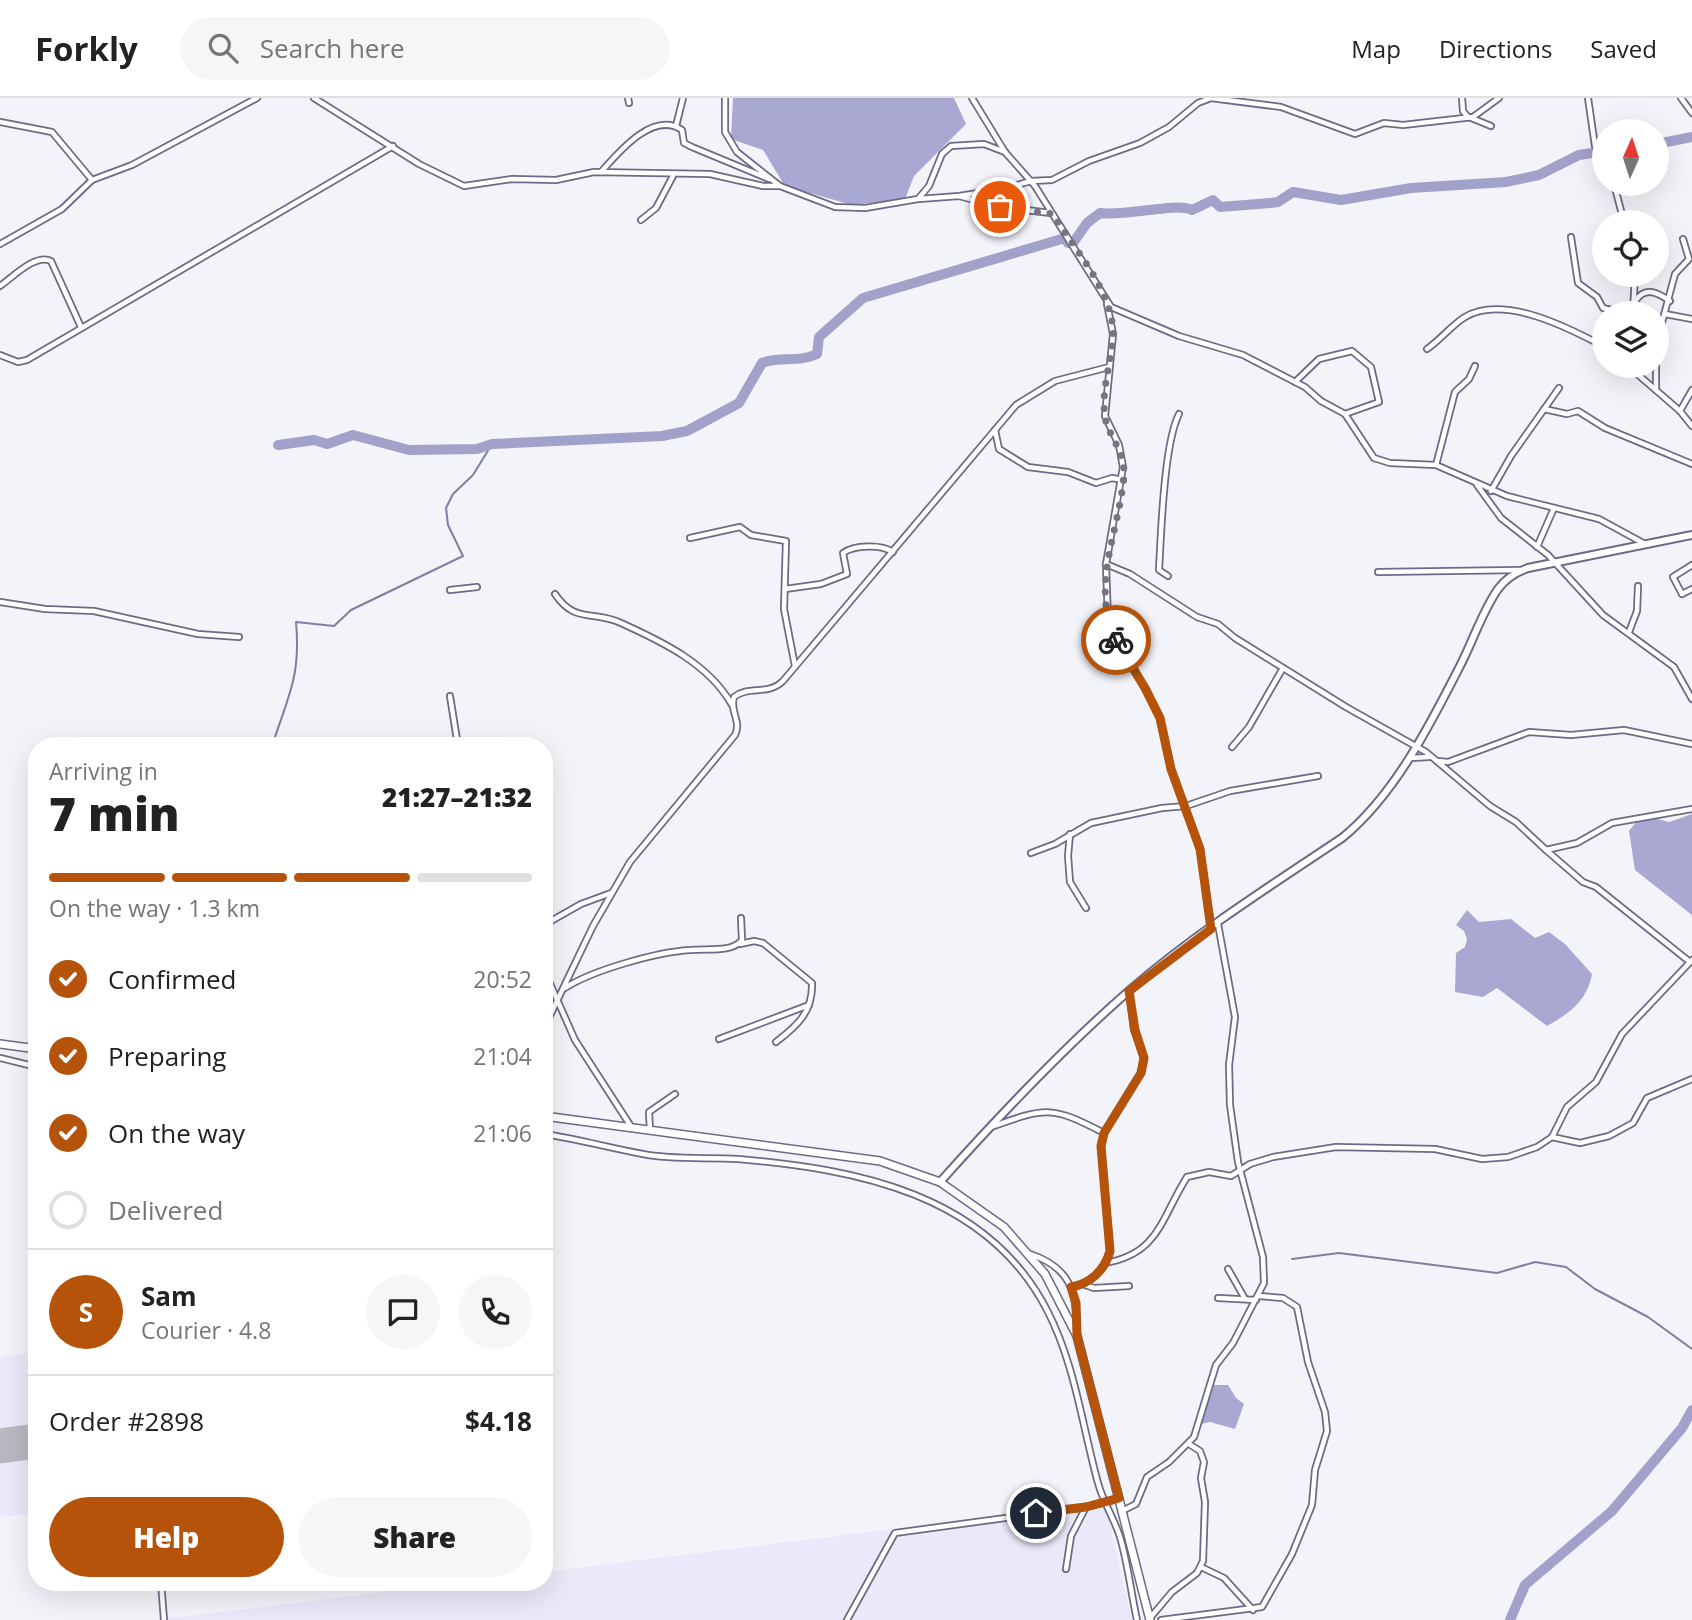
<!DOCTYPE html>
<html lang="en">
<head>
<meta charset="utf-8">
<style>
  :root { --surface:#fff; --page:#f6f6f6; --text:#222; --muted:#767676; --line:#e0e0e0; --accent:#b45309 }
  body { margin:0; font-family:"Open Sans",sans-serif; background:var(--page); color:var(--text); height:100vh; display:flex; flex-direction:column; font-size:26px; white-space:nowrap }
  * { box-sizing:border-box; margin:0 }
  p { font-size:23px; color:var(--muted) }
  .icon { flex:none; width:38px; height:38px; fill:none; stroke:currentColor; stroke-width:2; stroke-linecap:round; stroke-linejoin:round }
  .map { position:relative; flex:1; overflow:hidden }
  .details { position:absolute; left:28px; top:639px; width:525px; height:854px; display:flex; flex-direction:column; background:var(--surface); border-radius:28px; box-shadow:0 7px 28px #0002 }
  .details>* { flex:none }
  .needle { width:46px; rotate:3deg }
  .controls { position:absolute; left:1592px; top:21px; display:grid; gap:14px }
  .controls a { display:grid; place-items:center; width:77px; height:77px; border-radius:50%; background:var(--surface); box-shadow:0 7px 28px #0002; font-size:35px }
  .pin { position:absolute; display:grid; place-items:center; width:60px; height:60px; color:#fff; margin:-30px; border:4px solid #fff; border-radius:50%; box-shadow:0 2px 7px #0007 }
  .courier { position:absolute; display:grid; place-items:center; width:70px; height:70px; margin:-35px; border:5px solid #b45309; border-radius:50%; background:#fff; color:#222; box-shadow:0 2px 9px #0007 }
  .head em { font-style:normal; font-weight:800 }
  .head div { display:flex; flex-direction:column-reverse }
  .head { display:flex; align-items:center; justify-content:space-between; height:119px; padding:0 21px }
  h1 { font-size:46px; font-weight:800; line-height:52px }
  .bar { display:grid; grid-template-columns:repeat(4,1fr); gap:10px 7px; align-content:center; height:84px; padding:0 21px }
  .bar i { height:9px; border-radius:5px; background:var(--line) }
  .bar .on { background:var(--accent) }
  .bar p { grid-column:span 4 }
  .line { display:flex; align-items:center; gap:18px; padding:0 21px; border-top:2px solid var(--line) }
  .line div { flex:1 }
  .round { display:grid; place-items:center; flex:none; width:74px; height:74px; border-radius:37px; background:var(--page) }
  ol { padding:0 21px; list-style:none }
  li { display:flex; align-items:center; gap:21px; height:77px }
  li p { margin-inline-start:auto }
  li .icon { padding:7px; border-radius:50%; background:var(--accent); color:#fff; stroke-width:4 }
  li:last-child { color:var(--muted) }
  li i { width:38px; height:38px; border:4px solid var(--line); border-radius:50% }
  .action { display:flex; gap:14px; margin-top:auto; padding:14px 21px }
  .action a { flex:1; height:80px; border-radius:42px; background:var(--accent); color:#fff; font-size:28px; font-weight:800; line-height:80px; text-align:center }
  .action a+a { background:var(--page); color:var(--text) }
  header { display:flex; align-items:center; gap:42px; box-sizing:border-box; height:98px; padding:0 35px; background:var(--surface); border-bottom:2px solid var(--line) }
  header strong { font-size:33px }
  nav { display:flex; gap:38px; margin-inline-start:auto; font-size:24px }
  .search { width:490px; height:63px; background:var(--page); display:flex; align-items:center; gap:18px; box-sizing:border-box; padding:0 24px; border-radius:38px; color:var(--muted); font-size:26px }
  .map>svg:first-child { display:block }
  .built { fill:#e9e9f9 }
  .forest { fill:#a9a8d2 }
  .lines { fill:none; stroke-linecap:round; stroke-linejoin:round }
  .stream { stroke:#7f7fa0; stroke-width:2 }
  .river { stroke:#a1a1ca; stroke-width:10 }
  .runway { stroke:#b8b8c1; stroke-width:35 }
  .minor-casing { stroke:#6b6b87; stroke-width:8 }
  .tertiary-casing { stroke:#6b6b87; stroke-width:10 }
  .secondary-casing { stroke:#6b6b87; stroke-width:10 }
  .minor { stroke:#fff; stroke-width:4.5 }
  .tertiary { stroke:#fff; stroke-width:6 }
  .secondary { stroke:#fff; stroke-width:7 }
  .done { stroke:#75757f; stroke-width:7; stroke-dasharray:0 12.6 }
  .route { stroke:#b45309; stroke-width:9 }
</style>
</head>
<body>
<header>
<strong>Forkly</strong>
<div class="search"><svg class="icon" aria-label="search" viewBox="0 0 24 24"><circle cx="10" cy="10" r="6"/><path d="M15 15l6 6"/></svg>Search here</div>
<nav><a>Map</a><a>Directions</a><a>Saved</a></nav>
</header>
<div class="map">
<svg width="1692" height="1522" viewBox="0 0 1692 1522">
  <rect width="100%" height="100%" fill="#f3f3fa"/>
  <!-- built -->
  <g class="built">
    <path d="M37 1254V1415L0 1419V1259Z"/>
    <path d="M1105 1405 1132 1522H157L465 1484H544V1474Z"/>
  </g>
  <!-- forest -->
  <g class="forest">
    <path d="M733 0H954L966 26 914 78 905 101 852 107 785 88 763 52 731 41Z"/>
    <path d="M1692 716V817L1635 772 1629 733 1642 717 1669 724Z"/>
    <path d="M1467 812 1479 824 1511 821 1535 840 1549 834 1565 846 1592 876C1587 903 1570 915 1547 928L1497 890 1483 899 1455 894 1456 855 1465 849 1467 841 1464 833 1456 827Z"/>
    <path d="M1212 1287H1228L1236 1300 1244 1306 1235 1331 1210 1324 1201 1326Z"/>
  </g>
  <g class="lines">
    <!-- stream -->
    <g class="stream">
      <path d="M272 648C288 598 301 579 296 524L334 528 351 512 463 458 448 427 446 410 453 396 473 377 492 346"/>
      <path d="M1292 1161 1339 1155 1497 1175 1535 1164 1566 1169 1595 1191 1648 1219 1692 1251"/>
    </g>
    <!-- river -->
    <g class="river">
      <path d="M1657 46 1692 39"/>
      <path d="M1073 145 1087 125 1100 115C1124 119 1177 104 1192 112L1213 102 1220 109 1270 105 1278 104 1293 94 1341 102 1411 90 1506 84 1539 77 1579 57 1605 53"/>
      <path d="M278 347 314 342 327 346 353 337 409 352 477 351 492 346 662 338 687 333 739 305 762 265C780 258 798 265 817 256L819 239 863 200 1065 140 1068 145"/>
      <path d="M1510 1522 1525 1487 1612 1413 1682 1330 1692 1312"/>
    </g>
    <!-- runway -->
    <path class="runway" d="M0 1348 37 1343"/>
    <!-- minor casing -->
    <g class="minor-casing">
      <g id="minor">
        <path d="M314 0 419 66 464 88 512 81 556 82 594 74 710 76 763 88H780"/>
        <path d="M628 0 629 5"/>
        <path d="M725 0V34L737 54 780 88 835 109 865 110 918 101 929 88 942 56 951 48 984 46 1005 54"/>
        <path d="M972 0 1005 54 1035 88 1111 209 1179 238 1243 257 1305 289 1321 303 1345 316 1374 360 1390 365 1436 367 1507 398 1599 421 1645 446"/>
        <path d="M1462 0 1463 13 1467 18"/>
        <path d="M1588 0 1595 48 1605 61"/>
        <path d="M1681 0 1692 15"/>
        <path d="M1469 19 1491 28"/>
        <path d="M0 24 52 34 92 82"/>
        <path d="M676 28 683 0"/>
        <path d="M601 74C618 55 653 12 682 32L684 45 692 49 769 81"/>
        <path d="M1614 86 1624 124"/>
        <path d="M959 98 1004 91 1031 83 1052 82 1089 63 1140 45 1169 29 1198 5 1211 0 1281 9 1355 36 1384 25 1403 27 1473 19 1499 0"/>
        <path d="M919 101 959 98 1000 109 1051 115"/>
        <path d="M641 122 656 110 673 78"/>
        <path d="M1571 139 1578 185 1597 199 1603 210 1623 215"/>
        <path d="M0 146 62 111 92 82 132 67 257 0"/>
        <path d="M0 188C13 179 36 155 51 163L81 229"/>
        <path d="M1636 202C1646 188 1658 195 1670 203"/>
        <path d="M1107 206 1113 236 1105 318 1119 347 1123 369 1106 466 1108 523 1114 540 1145 590 1160 620 1171 671 1200 751 1211 828"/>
        <path d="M1633 215 1635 177"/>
        <path d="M1665 216 1692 221"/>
        <path d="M1657 243 1675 176 1689 161 1683 141"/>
        <path d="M1427 251C1440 242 1453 226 1465 219 1504 196 1569 230 1605 249"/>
        <path d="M0 257 18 264 27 262 393 48"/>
        <path d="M1628 268 1680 313 1692 328"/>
        <path d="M1656 268V292"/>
        <path d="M1295 284 1319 261 1352 253 1371 269 1379 304 1345 316"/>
        <path d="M1544 311 1567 316 1578 313 1605 330 1692 366"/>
        <path d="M1680 313 1692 292"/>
        <path d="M995 332 999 351 1028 369 1068 374 1096 385 1112 380 1123 382"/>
        <path d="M1436 367 1455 294 1469 281 1475 268"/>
        <path d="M1477 387 1501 420 1548 457 1603 517 1674 569 1692 601"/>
        <path d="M1491 393 1511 358 1559 290"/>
        <path d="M690 440 740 429 751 437 786 443 784 511 795 568"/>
        <path d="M1537 449 1554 410"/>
        <path d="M1106 466 1130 476 1197 519 1218 526 1235 540 1346 609 1426 654 1490 708 1516 724 1546 752 1577 745 1612 725 1692 711"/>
        <path d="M1378 474 1520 472"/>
        <path d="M1168 478 1159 472C1161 436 1164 345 1179 316"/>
        <path d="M785 491 821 486 847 476 843 455C854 447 881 446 893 454"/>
        <path d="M450 492 477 489"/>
        <path d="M555 496C575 526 593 512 621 525 663 544 709 566 732 607"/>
        <path d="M1682 496 1673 479 1692 467"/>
        <path d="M1682 496 1692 491"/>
        <path d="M0 504 45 511 94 513 198 536 239 539"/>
        <path d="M1629 534 1637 513 1638 488"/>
        <path d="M450 598 458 648"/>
        <path d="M1232 649 1249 629 1283 570"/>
        <path d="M1410 660 1429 659"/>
        <path d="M1437 663 1448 664 1529 634 1571 637 1624 632 1692 646"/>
        <path d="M1070 736 1068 758 1070 784 1086 810"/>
        <path d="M1546 752 1583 784 1596 789 1690 864"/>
        <path d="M1031 755 1055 746 1091 725 1162 710 1186 708 1230 693 1318 678"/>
        <path d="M544 827 581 806 611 795"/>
        <path d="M740 846 754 843 763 845 812 885C813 914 797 928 776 944"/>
        <path d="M544 872 575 942 632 1030"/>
        <path d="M565 890C593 872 657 854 690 852 706 850 732 855 742 842L741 820"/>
        <path d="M544 930 593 828 630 764 735 637C742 623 729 613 734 599 749 587 768 598 783 583L1016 307 1055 283 1109 269"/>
        <path d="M719 941 809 907"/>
        <path d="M0 960 37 969"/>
        <path d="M991 1029C1047 1009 1052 1008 1104 1035"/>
        <path d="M650 1032 649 1014 675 996"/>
        <path d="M544 1036C578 1041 610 1050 643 1056 673 1062 707 1059 738 1061 857 1071 987 1096 1047 1212 1075 1266 1082 1327 1098 1385 1103 1404 1114 1420 1120 1439 1128 1466 1131 1495 1137 1522"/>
        <path d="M1552 1039 1580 1045 1609 1038 1633 1025 1647 1000 1692 981"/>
        <path d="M1030 1156C1070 1169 1077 1194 1077 1233"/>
        <path d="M1105 1165C1159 1156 1161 1120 1187 1079L1209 1074 1231 1078 1250 1066 1273 1059 1336 1049 1435 1051 1482 1061 1508 1059 1537 1049 1552 1039 1567 1009 1596 984 1622 936 1692 862"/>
        <path d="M1228 1171 1244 1199"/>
        <path d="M1085 1187 1094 1190 1129 1188"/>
        <path d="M1071 1189C1090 1186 1105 1172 1110 1153L1101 1048 1104 1035 1141 975 1144 960 1134 932 1129 893"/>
        <path d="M1218 1200 1256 1202"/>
        <path d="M1122 1413 1136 1406 1147 1379 1169 1364 1194 1339 1216 1267 1233 1245 1264 1185 1263 1159 1238 1064 1230 1007 1229 967 1235 919 1218 826"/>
        <path d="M1201 1469 1224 1480 1253 1512"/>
        <path d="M1066 1471 1071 1438 1086 1409"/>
        <path d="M161 1484 164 1522"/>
        <path d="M1150 1520 1172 1494 1197 1475 1203 1463 1205 1404 1201 1380 1204 1364 1200 1353 1189 1346"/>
        <path d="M847 1522 895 1435 1086 1409 1118 1401"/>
        <path d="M1161 1522 1262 1509 1292 1456 1312 1407 1315 1372 1327 1333 1325 1314 1308 1264 1297 1209 1283 1200 1259 1198"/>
      </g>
    </g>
    <!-- tertiary casing -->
    <g class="tertiary-casing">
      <path id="tertiary" d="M940 1084C1000 1017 1062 951 1130 892 1196 835 1270 788 1342 740 1394 698 1430 627 1460 568 1473 543 1482 514 1498 491 1506 480 1516 474 1528 470L1692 437"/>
    </g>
    <!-- secondary casing -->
    <g class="secondary-casing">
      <g id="secondary">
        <path d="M0 946 37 951"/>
        <path d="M544 1018 880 1063 940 1084 1004 1129 1045 1176 1077 1238 1150 1522"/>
      </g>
    </g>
    <!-- minor -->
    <use href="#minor" class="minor"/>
    <!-- tertiary -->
    <use href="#tertiary" class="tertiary"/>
    <!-- secondary -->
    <use href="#secondary" class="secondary"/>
  </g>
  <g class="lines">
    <!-- done -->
    <path class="done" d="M1000 109 1053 116C1074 151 1115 195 1113 239 1111 265 1101 293 1105 319 1109 339 1124 352 1124 374 1121 430 1089 487 1116 542"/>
    <!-- route -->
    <path class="route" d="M1036 1415 1086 1409 1119 1400 1077 1238 1076 1205 1071 1189C1090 1186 1105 1172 1110 1153L1101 1048 1104 1035 1141 975 1144 960 1135 932 1129 893 1211 831 1200 751 1171 671 1160 620 1145 590 1116 542"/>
  </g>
</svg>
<div class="controls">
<a><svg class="needle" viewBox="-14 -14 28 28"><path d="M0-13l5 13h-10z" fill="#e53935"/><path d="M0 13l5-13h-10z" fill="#767676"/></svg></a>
<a><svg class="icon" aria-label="locate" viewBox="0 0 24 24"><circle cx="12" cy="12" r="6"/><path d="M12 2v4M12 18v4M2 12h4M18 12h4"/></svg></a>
<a><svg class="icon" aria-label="layers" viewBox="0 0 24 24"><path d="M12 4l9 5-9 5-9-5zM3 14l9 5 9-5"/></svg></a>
</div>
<div class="pin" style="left:1000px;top:109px;background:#ea580c"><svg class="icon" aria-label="bag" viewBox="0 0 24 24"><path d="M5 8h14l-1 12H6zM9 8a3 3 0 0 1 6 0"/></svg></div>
<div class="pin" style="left:1036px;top:1415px;background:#1f2937"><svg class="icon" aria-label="home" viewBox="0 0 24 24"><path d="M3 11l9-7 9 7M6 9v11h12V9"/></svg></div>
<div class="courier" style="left:1116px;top:542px"><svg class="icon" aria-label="bike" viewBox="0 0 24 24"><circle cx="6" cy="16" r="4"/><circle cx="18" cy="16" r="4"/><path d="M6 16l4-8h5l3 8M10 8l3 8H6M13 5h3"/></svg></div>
<section class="details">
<div class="head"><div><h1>7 min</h1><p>Arriving in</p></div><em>21:27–21:32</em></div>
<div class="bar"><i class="on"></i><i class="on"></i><i class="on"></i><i></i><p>On the way · 1.3 km</p></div>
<ol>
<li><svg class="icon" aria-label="check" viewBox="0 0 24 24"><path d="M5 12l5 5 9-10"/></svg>Confirmed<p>20:52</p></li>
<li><svg class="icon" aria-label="check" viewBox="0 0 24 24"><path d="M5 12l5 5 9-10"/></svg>Preparing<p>21:04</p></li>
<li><svg class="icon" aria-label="check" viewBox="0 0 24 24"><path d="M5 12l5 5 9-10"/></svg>On the way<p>21:06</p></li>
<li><i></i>Delivered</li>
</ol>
<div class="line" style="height:126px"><b class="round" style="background:var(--accent);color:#fff">S</b><div><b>Sam</b><p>Courier · 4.8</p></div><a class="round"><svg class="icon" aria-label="chat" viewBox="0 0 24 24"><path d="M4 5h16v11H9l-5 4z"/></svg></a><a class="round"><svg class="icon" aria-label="phone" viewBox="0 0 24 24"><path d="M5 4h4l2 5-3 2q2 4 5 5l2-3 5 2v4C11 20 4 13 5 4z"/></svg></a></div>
<div class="line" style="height:91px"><div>Order #2898</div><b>$4.18</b></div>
<div class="action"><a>Help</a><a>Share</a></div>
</section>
</div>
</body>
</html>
